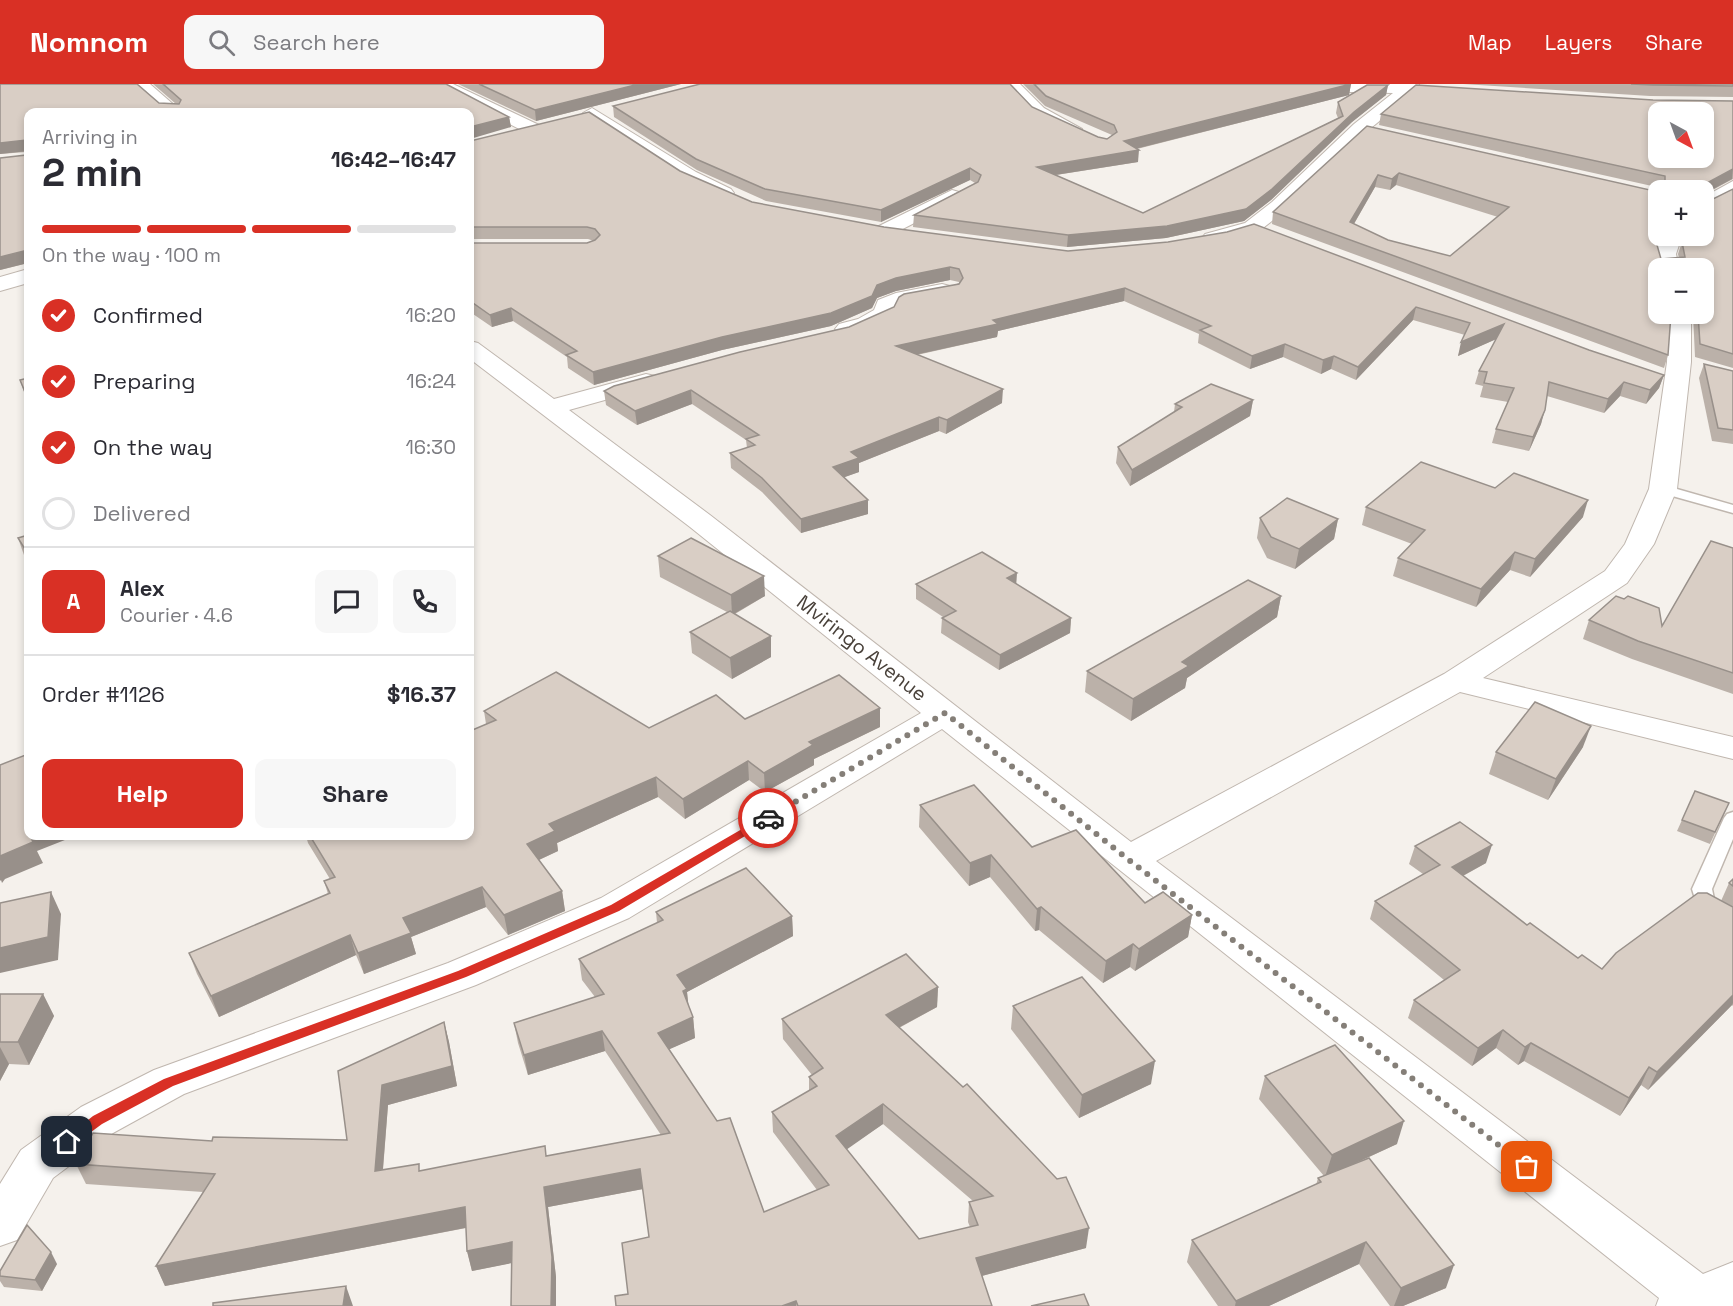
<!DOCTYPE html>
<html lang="en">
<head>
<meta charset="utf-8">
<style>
  :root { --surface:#fff; --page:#f7f7f7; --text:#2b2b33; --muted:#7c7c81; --line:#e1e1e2; --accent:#d93025 }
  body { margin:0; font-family:"Space Grotesk",sans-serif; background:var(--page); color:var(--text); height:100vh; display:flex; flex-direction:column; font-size:22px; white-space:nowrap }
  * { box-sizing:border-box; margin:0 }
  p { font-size:20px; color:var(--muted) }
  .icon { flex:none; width:33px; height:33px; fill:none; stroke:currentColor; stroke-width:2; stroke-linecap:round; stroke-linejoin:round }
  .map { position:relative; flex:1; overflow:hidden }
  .details { position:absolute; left:24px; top:24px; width:450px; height:732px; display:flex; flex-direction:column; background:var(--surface); border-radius:12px; box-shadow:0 3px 9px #0003 }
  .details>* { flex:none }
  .needle { width:39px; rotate:139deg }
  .tools { position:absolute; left:1648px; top:18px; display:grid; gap:12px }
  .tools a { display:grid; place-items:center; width:66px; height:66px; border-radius:12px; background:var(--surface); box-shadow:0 3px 9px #0003; font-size:30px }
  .pin { position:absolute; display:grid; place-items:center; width:51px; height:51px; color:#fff; margin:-26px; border-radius:12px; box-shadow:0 3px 9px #0006 }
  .courier { position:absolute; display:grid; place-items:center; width:60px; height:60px; margin:-30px; border:4px solid #d93025; border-radius:50%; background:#fff; color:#222; box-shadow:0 2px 8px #0007 }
  .head em { font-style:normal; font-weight:700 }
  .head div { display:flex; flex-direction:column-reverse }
  .head { display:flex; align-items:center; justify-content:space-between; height:102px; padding:0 18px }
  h1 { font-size:39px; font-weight:700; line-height:45px }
  .bar { display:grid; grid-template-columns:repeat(4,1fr); gap:9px 6px; align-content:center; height:72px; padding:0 18px }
  .bar i { height:8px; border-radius:4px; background:var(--line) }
  .bar .selected { background:var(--accent) }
  .bar p { grid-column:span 4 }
  .line { display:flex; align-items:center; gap:15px; padding:0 18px; border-top:2px solid var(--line) }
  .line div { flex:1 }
  .round { display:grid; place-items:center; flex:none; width:63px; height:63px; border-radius:12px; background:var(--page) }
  ol { padding:0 18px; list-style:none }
  li { display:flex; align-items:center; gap:18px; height:66px }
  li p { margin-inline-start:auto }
  li .icon { padding:6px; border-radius:50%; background:var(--accent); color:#fff; stroke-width:4 }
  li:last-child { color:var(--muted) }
  li i { width:33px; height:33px; border:3px solid var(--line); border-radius:50% }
  .primary-button { display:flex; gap:12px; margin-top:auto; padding:12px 18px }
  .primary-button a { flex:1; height:69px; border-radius:12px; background:var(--accent); color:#fff; font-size:24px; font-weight:700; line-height:69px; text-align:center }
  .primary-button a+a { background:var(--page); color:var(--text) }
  header { display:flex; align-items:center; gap:36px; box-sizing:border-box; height:84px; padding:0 30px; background:var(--accent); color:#fff }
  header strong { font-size:28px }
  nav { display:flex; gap:33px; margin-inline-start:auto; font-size:21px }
  .search { width:420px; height:54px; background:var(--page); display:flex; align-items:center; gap:15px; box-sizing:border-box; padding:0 21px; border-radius:12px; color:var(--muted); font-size:22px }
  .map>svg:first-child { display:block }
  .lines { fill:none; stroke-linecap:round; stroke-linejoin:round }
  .lane-casing { stroke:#c0b7af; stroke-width:3 }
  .street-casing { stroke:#c0b7af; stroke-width:2 }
  .lane { fill:#fff; fill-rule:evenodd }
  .street { fill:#fff; fill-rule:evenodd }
  .wall { fill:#bbb1a9; fill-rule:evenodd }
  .shaded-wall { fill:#98908a }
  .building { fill:#d9cec5; stroke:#98908a; stroke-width:1.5; fill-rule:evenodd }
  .route { fill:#d93025 }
  .done { stroke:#857f78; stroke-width:6; stroke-dasharray:0 10.8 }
  .labels { text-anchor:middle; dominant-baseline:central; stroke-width:4.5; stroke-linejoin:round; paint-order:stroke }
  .street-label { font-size:20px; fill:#49413a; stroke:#fff }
</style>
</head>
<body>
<header>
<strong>Nomnom</strong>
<div class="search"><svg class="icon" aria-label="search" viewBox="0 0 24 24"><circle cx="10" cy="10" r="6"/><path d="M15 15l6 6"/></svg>Search here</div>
<nav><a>Map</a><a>Layers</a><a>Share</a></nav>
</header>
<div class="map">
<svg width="1733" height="1222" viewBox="0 0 1733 1222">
  <rect width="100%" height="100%" fill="#f5f1ec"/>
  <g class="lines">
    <!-- lane casing -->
    <g class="lane-casing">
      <g id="lane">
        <path d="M1663 401 1733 421V429L1658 408V402Z"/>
        <path d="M1733 728V755L1712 805 1714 815 1733 828V845L1698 824 1692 805 1724 734 1727 730Z"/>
      </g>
    </g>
    <!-- street casing -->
    <g class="street-casing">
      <g id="street">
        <path d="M132 0H150L182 28H163Z"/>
        <path d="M432 0H453L539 41 542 45 539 49H527Z"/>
        <path d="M1002 0H1020L1044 24 1082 45 1079 49C1055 55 1015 19 1002 0Z"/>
        <path d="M1299 0H1419L1415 8 1366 48 1286 126 1259 147 1212 160 1205 158 1202 154 1205 150 1245 139 1272 118 1354 40 1393 9 1306 7 1300 6Z"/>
        <path d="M592 24 696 88 731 105 734 109 731 113C706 120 611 50 586 33L583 29Z"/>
        <path d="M1733 97V112L1704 128V113Z"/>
        <path d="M952 106 959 108 962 112 959 116 891 151H877L874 147 877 143Z"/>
        <path d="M1662 152H1682L1676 170 1679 184H1659V187C1653 174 1656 165 1662 152Z"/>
        <path d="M28 185V199L0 207V193Z"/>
        <path d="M942 200 950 202 953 207 950 212 903 221 897 224C894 244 855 254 839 250L835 245 839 240 858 235 874 226 878 216 896 209Z"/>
        <path d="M1669 230H1691V278L1677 405 1654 460 1627 499 1483 594 1733 653V675L1460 608 1156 777 1703 1190 1733 1178V1222H1656L1659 1214 942 645 629 834 476 901 184 1010 113 1049 53 1094 17 1156 0 1162V1100L21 1066 81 1023 154 986 448 879 601 814 921 629 690 443 470 275V257L478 259 554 315 646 290 655 292 658 297 655 302 569 326 710 431 1131 758 1444 590 1605 487 1625 460 1649 405 1667 278Z"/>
      </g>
    </g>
    <!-- lane -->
    <use href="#lane" class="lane"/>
    <!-- street -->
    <use href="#street" class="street"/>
  </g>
  <!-- wall -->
  <g class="wall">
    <path d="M0 0 159 19 176 20 153 0H446L509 33 511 43 28 28V179L0 186 26 71V68L0 70Z"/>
    <path d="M458 0H681L536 37Z"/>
    <path d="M1023 0H1351L1349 11 1137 65 1138 78 1056 91 1143 129 1338 34 1336 29 1338 18 1388 1 1386 11 1352 38 1271 116 1244 137 1166 154 1067 163 913 143 914 131 975 99 970 96 881 138 766 117 697 86 614 33 613 22 1032 23 1098 53 1107 55 1112 51 1045 22Z"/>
    <path d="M1463 0H1733V13L1650 12Z"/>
    <path d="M1653 16 1733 17V95L1707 109V118L1733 105V284L1695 273 1693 230H1704V184H1659L1668 271 1664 284 1272 140 1273 128 1367 42 1657 161 1661 175 1679 174 1678 170 1684 152H1704V106H1661V104L1379 41 1381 30ZM1396 101 1498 133 1450 172 1388 156 1354 140 1375 103 1390 106Z"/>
    <path d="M470 57 680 87 752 118 884 143 1068 167 1168 158 1589 266 1664 291 1659 304 1646 320 1620 312 1604 329 1547 312 1541 340 1529 367 1492 359 1496 345 1508 318 1480 313 1483 302 1475 300 1479 287 1496 255 1458 272 1465 251 1413 236 1356 296 1331 285 1321 290 1283 273 1250 285 1198 259 1199 250 1124 217 998 247 997 253 917 271 1002 319 946 350 939 347 859 379V388L844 393 868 430 801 449 762 408 731 384 730 369 747 364 746 356 692 320 637 341 606 321 604 307 849 243 959 199V198L950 196 896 207 877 214 872 224 831 242 722 266 594 301 568 284 567 273 513 237 492 243 473 230 470 231V159H587L594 157 588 155H470Z"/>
    <path d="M1704 280 1733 287V360L1712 357 1699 294Z"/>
    <path d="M28 294V320L20 296Z"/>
    <path d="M1253 316 1250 332 1130 402 1116 379 1118 363 1174 328 1175 320Z"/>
    <path d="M1495 404 1583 433 1530 493 1510 486 1476 523 1393 492 1398 474 1412 460 1362 441 1366 423Z"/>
    <path d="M1260 434 1338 435 1334 455 1295 485 1267 474 1257 454Z"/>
    <path d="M28 451V478L24 471 18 454Z"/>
    <path d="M1733 464V610L1632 575 1583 555 1589 536 1662 542Z"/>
    <path d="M658 472 765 512 735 530 771 573 732 595 692 569 690 548 727 528 660 493Z"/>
    <path d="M916 500 1071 534 1070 549 999 586 941 549 942 534 943 533 916 515Z"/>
    <path d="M1281 512 1277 533 1187 594 1185 604 1131 637 1085 608 1087 587Z"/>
    <path d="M484 627 649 644 745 635 880 643 814 675V681L765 708 749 696 685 735 658 713 557 759 558 767 539 776 562 807 565 827 508 851 486 823 411 853 416 870 364 890 356 871 219 933 197 890 189 869 328 810 324 797 330 795 308 759 306 752H470L486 640Z"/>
    <path d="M1583 663 1548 716 1489 690 1496 668Z"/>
    <path d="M1729 719 1710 760 1677 747 1682 736Z"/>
    <path d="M920 721 1032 763 1145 819 1192 831 1188 853 1135 887 1130 883 1103 899 1039 846 1035 847 990 793 969 802 919 743Z"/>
    <path d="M1415 762 1486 779 1463 792 1527 841 1578 874 1602 885 1721 817 1729 799 1733 795V922L1732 921 1648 1006 1641 1001 1620 1032 1524 977 1518 981 1496 964 1472 982 1408 934 1414 916 1444 896 1370 835 1375 817 1423 790 1409 780Z"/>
    <path d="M656 828 792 832 793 852 687 908 688 921 693 933 695 954 669 965 764 1128 817 1106 773 1048 772 1028 809 1007V993L812 991 783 955 782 935 938 903 937 923 899 944 1086 1164 982 1192 992 1222H616L628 1210 649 1153 643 1105 548 1123 556 1193 511 1179 472 1187 467 1167 466 1144 165 1202 156 1182 203 1108 86 1100 76 1080 212 1057 347 1056 444 938 449 958 457 1002 388 1021 383 1086 421 1087 547 1072 661 1051 605 967 528 991 518 959 514 939 595 913 582 896 579 875 657 839ZM883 1040 973 1117 969 1118 968 1138 970 1143 919 1155 846 1065Z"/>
    <path d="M0 910H43L54 932 29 981 9 980 0 997Z"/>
    <path d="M1013 922 1151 1000 1079 1034 1011 945Z"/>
    <path d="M1265 992 1397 1060 1356 1079 1446 1204 1403 1222H1390L1359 1180 1269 1222H1218L1187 1178 1192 1156 1316 1101 1318 1094 1324 1092 1259 1015Z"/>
    <path d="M57 1180 42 1207 4 1203 0 1197V1187Z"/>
  </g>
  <!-- shaded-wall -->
  <g class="shaded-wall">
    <path d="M639 0H681L536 37 535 26Z"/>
    <path d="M1351 0 1349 11 1123 68 1124 57Z"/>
    <path d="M1388 1 1386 11 1352 38 1271 116 1244 137 1166 154 1067 163 1068 151 1167 142 1354 28Z"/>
    <path d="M509 33 511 43 470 55V43Z"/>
    <path d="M26 56 28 67 0 70V59Z"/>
    <path d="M1139 66 1138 78 1036 94 1037 83Z"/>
    <path d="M970 84V96L881 138V126Z"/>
    <path d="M1733 85 1732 95 1704 110 1707 99Z"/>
    <path d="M1399 89 1396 101 1390 106 1392 95Z"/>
    <path d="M1378 91 1375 103 1348 150 1350 138Z"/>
    <path d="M28 166V179L0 186V173Z"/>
    <path d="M950 183V196L896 207 877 214 872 224 831 242 722 266 594 301 593 288 877 201 896 194Z"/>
    <path d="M1125 204 1124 217 998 247 997 253 896 275V262L993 236Z"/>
    <path d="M470 217 473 230 470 231Z"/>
    <path d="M1416 223 1413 236 1356 296 1358 283Z"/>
    <path d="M511 224 513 237 492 243 490 231Z"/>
    <path d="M1504 240 1501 253 1458 272 1461 258Z"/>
    <path d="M1285 260 1283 273 1250 285 1252 272Z"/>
    <path d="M1334 272 1331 285 1321 290 1323 276Z"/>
    <path d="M1664 291 1659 304 1646 320 1650 306Z"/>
    <path d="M1624 298 1620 312 1604 329 1608 315Z"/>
    <path d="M1003 305 1002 319 946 350 947 336Z"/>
    <path d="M691 306 692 320 637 341 635 327Z"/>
    <path d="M1253 316 1250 332 1130 402 1132 386Z"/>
    <path d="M1545 326 1541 340 1529 367 1533 353Z"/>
    <path d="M939 333V347L859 379V388L834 397 833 383 851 368Z"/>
    <path d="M868 416V430L801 449V435Z"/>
    <path d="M1588 416 1583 433 1530 493 1535 475Z"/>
    <path d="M1338 435 1334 455 1295 485 1299 465Z"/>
    <path d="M1515 468 1510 486 1476 523 1481 505Z"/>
    <path d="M1017 489 1016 504 1007 494Z"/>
    <path d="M764 492 765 512 732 531 731 511Z"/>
    <path d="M1281 512 1277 533 1187 594 1185 604 1131 637 1133 615 1182 578Z"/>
    <path d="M1071 534 1070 549 999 586 1000 571Z"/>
    <path d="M771 552V573L732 595 730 574Z"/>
    <path d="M880 624V643L814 675V681L765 708 764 689 809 658Z"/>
    <path d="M1591 642 1583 663 1548 716 1556 695Z"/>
    <path d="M748 677 749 696 685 735 683 715Z"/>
    <path d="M656 693 658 713 557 759 558 767 530 780 527 760 549 740Z"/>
    <path d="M30 752H75L37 767 43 779 5 795 2 799 1 796 0 797V772Z"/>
    <path d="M1492 761 1486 779 1446 801 1452 783Z"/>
    <path d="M991 771 990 793 969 802 970 779Z"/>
    <path d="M482 803 486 823 411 853 416 870 364 890 358 869 403 834Z"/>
    <path d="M562 807 565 827 508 851 504 831Z"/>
    <path d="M51 808 61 830 58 876 0 889V864Z"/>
    <path d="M1041 823 1039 846 1035 847 1037 825Z"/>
    <path d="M1192 831 1188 853 1135 887 1139 865Z"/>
    <path d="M792 832 793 852 687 908 689 926 677 891Z"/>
    <path d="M350 851 356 871 219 933 211 912Z"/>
    <path d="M1133 860 1130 883 1103 899 1106 877Z"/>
    <path d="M938 903 937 923 885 951 886 931Z"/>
    <path d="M43 910 54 932 29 981 18 958Z"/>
    <path d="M1733 911V919L1732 921 1648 1006 1657 988Z"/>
    <path d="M693 933 695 954 661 969 658 949Z"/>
    <path d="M444 938 449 958 457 1002 388 1021 381 1108 375 1087 382 1001Z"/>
    <path d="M1503 946 1496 964 1472 982 1478 964Z"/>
    <path d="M602 947 605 967 528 991 524 971Z"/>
    <path d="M1531 959 1524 977 1518 981 1525 963Z"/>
    <path d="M0 963 9 980 0 997Z"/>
    <path d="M1155 977 1151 1000 1079 1034 1082 1011Z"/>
    <path d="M1649 983 1641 1001 1620 1032 1629 1014Z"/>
    <path d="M883 1020V1040L836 1073V1052Z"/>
    <path d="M1404 1037 1397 1060 1325 1093 1332 1071Z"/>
    <path d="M640 1085 643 1105 548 1123 556 1193V1222H551L544 1103Z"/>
    <path d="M465 1123 470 1143 165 1202 156 1182Z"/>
    <path d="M1089 1144 1086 1164 974 1194 976 1174Z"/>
    <path d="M512 1158 517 1178 472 1187 467 1167Z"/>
    <path d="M1366 1158 1359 1180 1269 1222H1235L1236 1217Z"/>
    <path d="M51 1168 57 1180 42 1207 35 1196Z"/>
    <path d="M1454 1181 1446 1204 1403 1222H1394L1401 1204Z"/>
    <path d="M346 1202 353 1222H343Z"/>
    <path d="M796 1217V1222H782Z"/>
  </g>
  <!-- building -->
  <g class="building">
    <path d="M0 0H137L159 19 179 20 181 16 163 0H446L509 33 470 43V28H28V166L0 173V74L26 71V56L0 59Z"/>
    <path d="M479 0H639L535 26Z"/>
    <path d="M700 0H1010L1032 23 1098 53 1107 55 1117 48 1114 41 1046 12 1034 0H1351L1124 57 1139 66 1037 83 1143 129 1343 32 1338 18 1367 1H1388L1354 28 1272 105 1246 125 1167 142 1068 151 914 131 978 98 981 91 970 84 881 126 765 105 696 75 613 22Z"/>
    <path d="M1631 0H1733V2L1653 1Z"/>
    <path d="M1416 1 1653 16 1733 17V85L1707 99V118L1733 105V270L1700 260 1698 230H1704V184H1659V230H1671L1668 271 1273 128 1367 42 1659 108V152H1660L1657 161 1661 175 1685 173 1682 158 1684 152H1704V106H1665V92L1381 30ZM1659 28H1704V74H1659ZM1399 89 1509 123 1450 172 1388 156 1350 138 1378 91 1392 95Z"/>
    <path d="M589 28 680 87 752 118 884 143 1068 167 1168 158 1227 148 1254 140 1589 266 1664 291 1650 306 1624 298 1608 315 1549 298 1545 326 1533 353 1496 345 1514 304 1484 299 1487 288 1479 287 1504 240 1461 258 1470 239 1416 223 1358 283 1334 272 1323 276 1285 260 1252 272 1200 246 1211 242 1125 204 993 236 998 240 896 262 1003 305 947 336 939 333 851 368 859 374 833 383 868 416 801 435 762 394 730 369 755 361 746 355 759 351 691 306 635 327 604 307 614 302 740 268 849 243 894 223 899 213 904 210 959 200 963 194 959 185 950 183 896 194 877 201 872 212 831 229 722 253 593 288 566 271 577 267 511 224 490 231 470 217V218V159H587L595 156 600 151 595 145 587 143H470V57Z"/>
    <path d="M1704 280 1733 287V346L1718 344Z"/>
    <path d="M28 294V315L20 296Z"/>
    <path d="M1211 300 1253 316 1132 386 1118 363 1182 323 1175 320Z"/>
    <path d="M1421 378 1495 404 1514 389 1588 416 1535 475 1515 468 1481 505 1398 474 1425 446 1366 423Z"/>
    <path d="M1287 414 1338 435 1299 465 1271 453 1260 434Z"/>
    <path d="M28 451V470L18 454Z"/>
    <path d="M691 454 764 492 731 511 658 472Z"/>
    <path d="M1711 457 1733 464V589L1638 557 1589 536 1616 512 1624 515 1628 512 1659 524 1662 542Z"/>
    <path d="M982 468 1017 489 1007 494 1071 534 1000 571 942 534 956 527 916 500Z"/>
    <path d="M1248 496 1281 512 1182 578 1189 582 1133 615 1087 587Z"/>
    <path d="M730 527 771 552 730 574 690 548Z"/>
    <path d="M556 588 649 644 716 611 745 635 839 591 880 624 809 658 813 661 764 689 748 677 683 715 656 693 549 740 555 747 527 760 562 807 504 831 482 803 403 834 411 849 358 869 350 851 211 912 189 869 330 809 324 797 335 793 310 752H470V647L496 636 484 627Z"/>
    <path d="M1535 618 1591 642 1556 695 1496 668Z"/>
    <path d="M28 670V746H27L28 752H30L33 758 0 772V681Z"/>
    <path d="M974 701 1032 763 1076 746 1145 819 1163 808 1192 831 1139 865 1133 860 1106 877 1041 823 1037 825 991 771 970 779 920 721Z"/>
    <path d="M1695 707 1729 719 1715 748 1682 736Z"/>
    <path d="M1460 738 1492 761 1452 783 1527 841 1530 839 1578 874 1582 871 1602 885 1616 869 1698 809H1707L1733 823V911L1657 988 1649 983 1629 1014 1531 959 1525 963 1503 946 1478 964 1414 916 1460 886 1375 817 1440 781 1415 762Z"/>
    <path d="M746 784 792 832 677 891 687 905 683 907 693 933 658 949 717 1037 730 1034 764 1128 829 1101 772 1028 817 1002 809 993 823 984 782 935 906 870 938 903 886 931 963 1003 967 1000 1057 1095 1066 1093 1089 1144 976 1174 992 1222H798L796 1217 782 1222H616L615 1212 628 1210 622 1159 649 1153 640 1085 544 1103 552 1173 551 1222H511L512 1158 467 1167 465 1123 156 1182 215 1090 76 1080 93 1049 212 1057 213 1053 347 1056 338 987 444 938 452 982 382 1001 375 1087 419 1080V1087L545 1062 546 1072 670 1049 602 947 524 971 514 939 604 910 579 875 663 836 656 828ZM883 1020 993 1112 969 1118 978 1141 919 1155 836 1052Z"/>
    <path d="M1733 795V802L1729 799Z"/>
    <path d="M51 808 48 853 0 864V819Z"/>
    <path d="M1082 893 1155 977 1082 1011 1013 922Z"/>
    <path d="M0 910H43L18 958H0Z"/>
    <path d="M1335 961 1404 1037 1332 1071 1265 992Z"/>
    <path d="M1369 1074 1454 1181 1401 1204 1366 1158 1236 1217 1192 1156 1321 1098 1318 1094Z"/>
    <path d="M27 1141 51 1168 35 1196 0 1192V1187Z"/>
    <path d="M346 1202 343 1222H213V1219Z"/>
    <path d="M1084 1210 1089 1222H1031Z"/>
  </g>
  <!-- route -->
  <path class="route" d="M768 730 773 734 772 736 619 827 466 893 173 1002 102 1040 72 1062 67 1063 61 1058 93 1032 164 995 458 887 611 821Z"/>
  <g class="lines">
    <!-- done -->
    <path class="done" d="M768 734 945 629 1129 776 1527 1083"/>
  </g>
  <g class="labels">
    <!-- street labels -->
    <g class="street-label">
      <text transform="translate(862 564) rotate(38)">Mviringo Avenue</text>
    </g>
  </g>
</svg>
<div class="tools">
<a><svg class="needle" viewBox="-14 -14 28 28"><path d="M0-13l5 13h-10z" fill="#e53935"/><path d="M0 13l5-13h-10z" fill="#7c7c81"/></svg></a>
<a>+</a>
<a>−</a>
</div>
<div class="pin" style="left:1527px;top:1083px;background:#ea580c"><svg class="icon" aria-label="bag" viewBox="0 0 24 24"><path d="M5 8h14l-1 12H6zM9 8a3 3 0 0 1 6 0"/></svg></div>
<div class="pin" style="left:67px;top:1058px;background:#1f2937"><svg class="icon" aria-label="home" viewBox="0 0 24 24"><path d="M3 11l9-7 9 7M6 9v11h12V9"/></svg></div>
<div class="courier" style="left:768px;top:734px"><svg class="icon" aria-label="car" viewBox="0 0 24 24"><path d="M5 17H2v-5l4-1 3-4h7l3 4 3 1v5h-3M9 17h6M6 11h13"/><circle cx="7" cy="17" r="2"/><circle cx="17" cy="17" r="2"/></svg></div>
<section class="details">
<div class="head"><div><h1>2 min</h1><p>Arriving in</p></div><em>16:42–16:47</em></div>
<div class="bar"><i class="selected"></i><i class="selected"></i><i class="selected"></i><i></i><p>On the way · 100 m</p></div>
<ol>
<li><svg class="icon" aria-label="check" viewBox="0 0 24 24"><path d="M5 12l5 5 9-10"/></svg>Confirmed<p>16:20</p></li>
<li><svg class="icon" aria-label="check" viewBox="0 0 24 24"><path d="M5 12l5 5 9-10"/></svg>Preparing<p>16:24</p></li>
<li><svg class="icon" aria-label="check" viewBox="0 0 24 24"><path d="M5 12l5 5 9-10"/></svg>On the way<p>16:30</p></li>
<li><i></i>Delivered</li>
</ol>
<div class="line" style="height:108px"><b class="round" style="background:var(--accent);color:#fff">A</b><div><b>Alex</b><p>Courier · 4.6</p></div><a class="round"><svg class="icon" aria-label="chat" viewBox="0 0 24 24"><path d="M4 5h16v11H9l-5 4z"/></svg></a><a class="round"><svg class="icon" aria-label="phone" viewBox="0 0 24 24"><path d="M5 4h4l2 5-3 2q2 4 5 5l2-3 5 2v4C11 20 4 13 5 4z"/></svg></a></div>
<div class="line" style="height:78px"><div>Order #1126</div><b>$16.37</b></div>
<div class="primary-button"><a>Help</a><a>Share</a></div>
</section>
</div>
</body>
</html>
